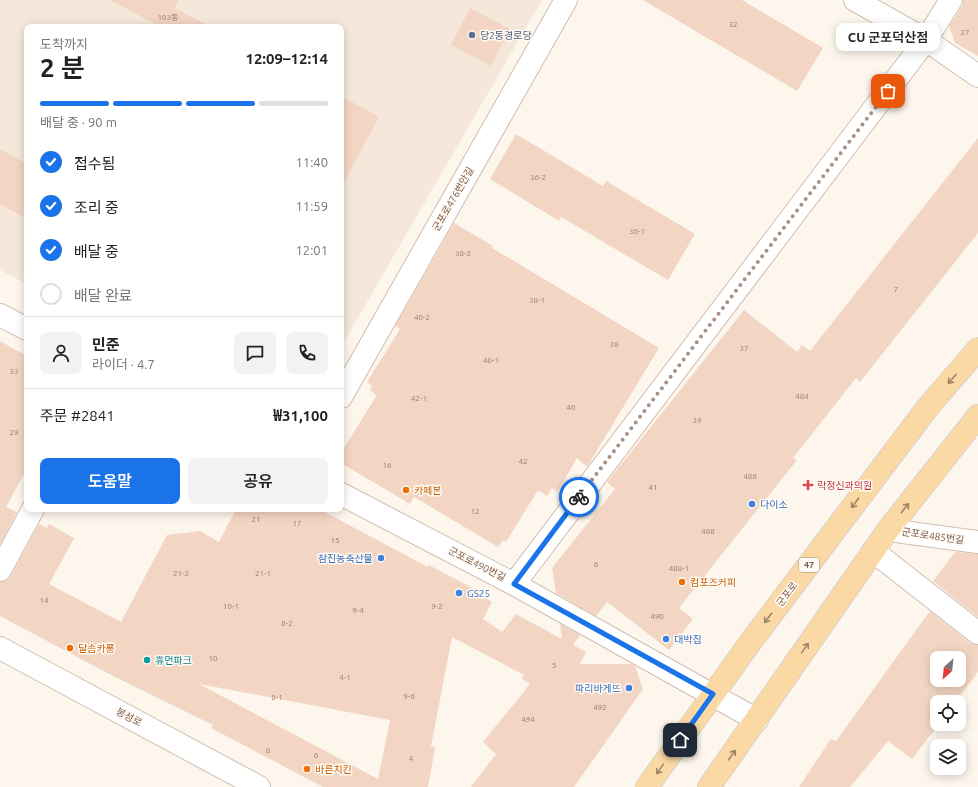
<!DOCTYPE html>
<html lang="ko">
<head>
<meta charset="utf-8">
<style>
  :root { --surface:#fff; --page:#f2f2f2; --text:#222; --muted:#767676; --line:#e0e0e0; --accent:#1a73e8 }
  body { margin:0; font-family:Ubuntu,"Noto Sans KR",sans-serif; background:var(--page); color:var(--text); height:100vh; display:flex; flex-direction:column; font-size:15px; white-space:nowrap }
  * { box-sizing:border-box; margin:0 }
  p { font-size:13px; color:var(--muted) }
  .icon { flex:none; width:22px; height:22px; fill:none; stroke:currentColor; stroke-width:2; stroke-linecap:round; stroke-linejoin:round }
  .map { position:relative; flex:1; overflow:hidden }
  .panel { position:absolute; left:24px; top:24px; width:320px; height:488px; display:flex; flex-direction:column; background:var(--surface); border-radius:8px; box-shadow:0 2px 10px #0003 }
  .panel>* { flex:none }
  .needle { width:26px; rotate:207deg }
  .fabs { position:absolute; left:930px; top:651px; display:grid; gap:8px }
  .fabs a { display:grid; place-items:center; width:36px; height:36px; border-radius:8px; background:var(--surface); box-shadow:0 2px 10px #0003; font-size:20px }
  .pin { position:absolute; display:grid; place-items:center; width:34px; height:34px; color:#fff; margin:-17px; border-radius:8px; box-shadow:0 2px 6px #0006 }
  .courier { position:absolute; display:grid; place-items:center; width:40px; height:40px; margin:-20px; border:3px solid #1a73e8; border-radius:50%; background:#fff; color:#222; box-shadow:0 1px 5px #0007 }
  .bubble { position:absolute; height:28px; border-radius:8px; background:var(--surface); box-shadow:0 2px 10px #0003; font-size:13px; font-weight:600; line-height:28px; text-align:center }
  .summary em { font-style:normal; font-weight:600 }
  .summary div { display:flex; flex-direction:column-reverse }
  .summary { display:flex; align-items:center; justify-content:space-between; height:68px; padding:0 16px }
  h1 { font-size:26px; font-weight:600; line-height:30px }
  .bar { display:grid; grid-template-columns:repeat(4,1fr); gap:6px 4px; align-content:center; height:48px; padding:0 16px }
  .bar i { height:5px; border-radius:3px; background:var(--line) }
  .bar .active { background:var(--accent) }
  .bar p { grid-column:span 4 }
  .line { display:flex; align-items:center; gap:10px; padding:0 16px; border-top:1px solid var(--line) }
  .line div { flex:1 }
  .round { display:grid; place-items:center; flex:none; width:42px; height:42px; border-radius:8px; background:var(--page) }
  ol { padding:0 16px; list-style:none }
  li { display:flex; align-items:center; gap:12px; height:44px }
  li p { margin-inline-start:auto }
  li .icon { padding:4px; border-radius:50%; background:var(--accent); color:#fff; stroke-width:4 }
  li:last-child { color:var(--muted) }
  li i { width:22px; height:22px; border:2px solid var(--line); border-radius:50% }
  .cta { display:flex; gap:8px; margin-top:auto; padding:8px 16px }
  .cta a { flex:1; height:46px; border-radius:8px; background:var(--accent); color:#fff; font-size:16px; font-weight:600; line-height:46px; text-align:center }
  .cta a+a { background:var(--page); color:var(--text) }
  .map>svg:first-child { display:block }
  .residential { fill:#f5e8da }
  .building { fill:#f3d5c3; fill-rule:evenodd }
  .lines { fill:none; stroke-linecap:round; stroke-linejoin:round }
  .minor-casing { stroke:#d1beb0; stroke-width:24 }
  .tertiary-casing { stroke:#d1beb0; stroke-width:24 }
  .primary-casing { stroke:#dad1cd; stroke-width:24 }
  .minor { stroke:#fff; stroke-width:22 }
  .tertiary { stroke:#fff; stroke-width:22 }
  .primary { stroke:#fbd9a5; stroke-width:22 }
  .oneway { stroke:#a18267 }
  .done { stroke:#a89285; stroke-width:4; stroke-dasharray:0 7.2 }
  .route { stroke:#1a73e8; stroke-width:5 }
  .service-dot { fill:#5c6f8a; stroke:#fffaf3; stroke-width:1.5 }
  .health-dot { fill:#e0444e; stroke:#fffaf3; stroke-width:1.5 }
  .food-dot { fill:#e8710a; stroke:#fffaf3; stroke-width:1.5 }
  .shop-dot { fill:#3f7fe0; stroke:#fffaf3; stroke-width:1.5 }
  .culture-dot { fill:#0f9aa8; stroke:#fffaf3; stroke-width:1.5 }
  .labels { text-anchor:middle; dominant-baseline:central; stroke-width:3; stroke-linejoin:round; paint-order:stroke }
  .number-label { font-size:8px; fill:#987a6a }
  .shield { fill:#fffaf3; stroke:#a28b7f; stroke-width:1 }
  .shield-label { font-size:9px; font-weight:bold; fill:#7a5c4d }
  .service-label { font-size:10px; fill:#4e5e75; stroke:#fffaf3; text-anchor:start }
  .street-label { font-size:10px; fill:#7a5c4d; stroke:#fffaf3 }
  .health-label { font-size:10px; fill:#be3a42; stroke:#fffaf3; text-anchor:start }
  .food-label { font-size:10px; fill:#c56008; stroke:#fffaf3; text-anchor:start }
  .shop-label { font-size:10px; fill:#366cbe; stroke:#fffaf3; text-anchor:start }
  .culture-label { font-size:10px; fill:#0d838f; stroke:#fffaf3; text-anchor:start }
</style>
</head>
<body>
<div class="map">
<svg width="978" height="787" viewBox="0 0 978 787">
  <rect width="100%" height="100%" fill="#fdf6ec"/>
  <!-- residential -->
  <path class="residential" d="M0 0H542L341 347V27H27V284L0 270Z"/>
  <!-- building -->
  <g class="building">
    <path d="M110 0H179L175 8 211 27H161Z"/>
    <path d="M643 0H742L823 48 797 91Z"/>
    <path d="M963 0H978V56L955 43 949 26 962 7Z"/>
    <path d="M470 8 510 29 491 66 451 45Z"/>
    <path d="M341 96 379 117 341 188Z"/>
    <path d="M516 134 603 186 606 181 695 234 668 280 561 217 559 221 490 179Z"/>
    <path d="M978 138V233L860 382 856 378 793 458 797 460 679 608 693 619 669 650 607 602 596 616 556 593 552 568 615 489 607 482 744 310 797 352 802 345 810 351Z"/>
    <path d="M0 149 27 164V219L0 204Z"/>
    <path d="M454 223 493 246 492 248 659 348 587 467 577 458 557 492 552 488 547 496 538 490 506 542 503 540 498 547 414 497 410 504 341 463V453L377 395 370 391 372 386 367 382 400 329 395 326Z"/>
    <path d="M0 341 27 356V468L6 507 17 512 0 544Z"/>
    <path d="M236 509H319L428 567 429 565 476 590 474 592 492 602 483 619 502 632 516 614 562 639 560 624 580 635 573 645 586 652 580 664H632L635 666 643 689 574 787H471L496 754 483 742 530 684 522 679 524 675 452 637 431 746 435 748 428 787H323L211 728 213 725 113 676 0 616V582L6 581 11 576 39 524 47 528 49 524 74 538 49 584 121 622 167 535 200 531 219 542ZM199 684 390 720 378 779Z"/>
    <path d="M955 552 978 554V617L933 581Z"/>
    <path d="M930 611 970 643 978 645V672L955 702H937V724H939L912 759 888 741 850 787H799L831 739 836 741ZM937 658H959V680H937Z"/>
  </g>
  <g class="lines">
    <!-- minor casing -->
    <g class="minor-casing">
      <g id="minor">
        <path d="M855 0 926 40 978 76"/>
        <path d="M0 315 27 329"/>
        <path d="M341 397 566 0"/>
        <path d="M341 494 514 584 757 720"/>
        <path d="M888 530 978 542"/>
        <path d="M873 551 978 633"/>
        <path d="M0 570 33 509"/>
        <path d="M514 584 926 40 951 0"/>
      </g>
    </g>
    <!-- tertiary casing -->
    <g class="tertiary-casing">
      <path id="tertiary" d="M0 648 259 787"/>
    </g>
    <!-- primary casing -->
    <g class="primary-casing">
      <g id="primary">
        <path d="M647 787 752 640 928 407 978 349"/>
        <path d="M709 787 888 530 978 416"/>
      </g>
    </g>
    <!-- minor -->
    <use href="#minor" class="minor"/>
    <!-- tertiary -->
    <use href="#tertiary" class="tertiary"/>
    <!-- primary -->
    <use href="#primary" class="primary"/>
  </g>
  <!-- one-way arrows -->
  <defs><path id="oneway-shaft" d="M-6 0H5M1.5-3L5.5 0L1.5 3" fill="none" stroke-width="1.6" stroke-linecap="round" stroke-linejoin="round"/></defs>
  <g class="oneway">
    <use href="#oneway-shaft" transform="translate(952 379) rotate(131)"/>
    <use href="#oneway-shaft" transform="translate(855 503) rotate(127)"/>
    <use href="#oneway-shaft" transform="translate(905 508) rotate(-52)"/>
    <use href="#oneway-shaft" transform="translate(768 618) rotate(127)"/>
    <use href="#oneway-shaft" transform="translate(805 648) rotate(-55)"/>
    <use href="#oneway-shaft" transform="translate(732 755) rotate(-54)"/>
    <use href="#oneway-shaft" transform="translate(660 769) rotate(125)"/>
  </g>
  <g class="lines">
    <!-- done -->
    <path class="done" d="M579 497 888 91"/>
    <!-- route -->
    <path class="route" d="M579 497 514 584 713 694 680 740"/>
  </g>
  <!-- markers -->
  <circle class="service-dot" cx="472" cy="35" r="4"/>
  <path class="health-dot" d="M806 479h4v4h4v4h-4v4h-4v-4h-4v-4h4z"/>
  <g class="food-dot">
    <circle cx="406" cy="490" r="4"/>
    <circle cx="682" cy="582" r="4"/>
    <circle cx="70" cy="648" r="4"/>
    <circle cx="307" cy="769" r="4"/>
  </g>
  <g class="shop-dot">
    <circle cx="752" cy="504" r="4"/>
    <circle cx="381" cy="558" r="4"/>
    <circle cx="459" cy="593" r="4"/>
    <circle cx="666" cy="639" r="4"/>
    <circle cx="629" cy="688" r="4"/>
  </g>
  <circle class="culture-dot" cx="147" cy="660" r="4"/>
  <g class="labels">
    <!-- number labels -->
    <g class="number-label">
      <text x="168" y="17">103동</text>
      <text x="733" y="24">32</text>
      <text x="965" y="32">27</text>
      <text x="538" y="177">36-2</text>
      <text x="637" y="231">36-1</text>
      <text x="463" y="253">38-2</text>
      <text x="896" y="289">7</text>
      <text x="537" y="300">38-1</text>
      <text x="422" y="317">40-2</text>
      <text x="614" y="344">38</text>
      <text x="744" y="348">37</text>
      <text x="491" y="360">40-1</text>
      <text x="14" y="371">33</text>
      <text x="802" y="396">484</text>
      <text x="419" y="398">42-1</text>
      <text x="571" y="407">40</text>
      <text x="697" y="420">39</text>
      <text x="14" y="432">29</text>
      <text x="523" y="461">42</text>
      <text x="387" y="465">16</text>
      <text x="750" y="476">486</text>
      <text x="653" y="487">41</text>
      <text x="475" y="511">12</text>
      <text x="256" y="519">21</text>
      <text x="297" y="523">17</text>
      <text x="708" y="531">488</text>
      <text x="335" y="540">15</text>
      <text x="596" y="564">6</text>
      <text x="679" y="568">488-1</text>
      <text x="181" y="573">21-2</text>
      <text x="263" y="573">21-1</text>
      <text x="44" y="600">14</text>
      <text x="231" y="606">10-1</text>
      <text x="437" y="606">9-2</text>
      <text x="358" y="610">9-4</text>
      <text x="657" y="616">490</text>
      <text x="287" y="623">8-2</text>
      <text x="213" y="658">10</text>
      <text x="554" y="665">5</text>
      <text x="345" y="677">4-1</text>
      <text x="409" y="696">9-6</text>
      <text x="277" y="697">8-1</text>
      <text x="600" y="707">492</text>
      <text x="528" y="719">494</text>
      <text x="268" y="750">8</text>
      <text x="316" y="755">6</text>
      <text x="411" y="758">4</text>
    </g>
    <!-- shield labels -->
    <rect class="shield" x="799" y="558" width="20" height="14" rx="3"/>
    <g class="shield-label">
      <text x="809" y="565">47</text>
    </g>
    <!-- service labels -->
    <g class="service-label">
      <text x="480" y="35">당2동경로당</text>
    </g>
    <!-- street labels -->
    <g class="street-label">
      <text transform="translate(453 199) rotate(-60)">군포로476번안길</text>
      <text transform="translate(933 536) rotate(8)">군포로485번길</text>
      <text transform="translate(477 564) rotate(27)">군포로490번길</text>
      <text transform="translate(787 594) rotate(-53)">군포로</text>
      <text transform="translate(129 717) rotate(28)">봉성로</text>
    </g>
    <!-- health labels -->
    <g class="health-label">
      <text x="817" y="485">락정신과의원</text>
    </g>
    <!-- food labels -->
    <g class="food-label">
      <text x="414" y="490">카페본</text>
      <text x="690" y="582">컴포즈커피</text>
      <text x="78" y="648">달솜카롱</text>
      <text x="315" y="769">바른치킨</text>
    </g>
    <!-- shop labels -->
    <g class="shop-label">
      <text x="760" y="504">다이소</text>
      <text x="373" y="558" text-anchor="end">참진농축산물</text>
      <text x="467" y="593">GS25</text>
      <text x="674" y="639">대박집</text>
      <text x="621" y="688" text-anchor="end">파리바게뜨</text>
    </g>
    <!-- culture labels -->
    <g class="culture-label">
      <text x="155" y="660">휴먼파크</text>
    </g>
  </g>
</svg>
<div class="fabs">
<a><svg class="needle" viewBox="-14 -14 28 28"><path d="M0-13l5 13h-10z" fill="#e53935"/><path d="M0 13l5-13h-10z" fill="#767676"/></svg></a>
<a><svg class="icon" aria-label="locate" viewBox="0 0 24 24"><circle cx="12" cy="12" r="6"/><path d="M12 2v4M12 18v4M2 12h4M18 12h4"/></svg></a>
<a><svg class="icon" aria-label="layers" viewBox="0 0 24 24"><path d="M12 4l9 5-9 5-9-5zM3 14l9 5 9-5"/></svg></a>
</div>
<div class="pin" style="left:888px;top:91px;background:#ea580c"><svg class="icon" aria-label="bag" viewBox="0 0 24 24"><path d="M5 8h14l-1 12H6zM9 8a3 3 0 0 1 6 0"/></svg></div>
<div class="pin" style="left:680px;top:740px;background:#1f2937"><svg class="icon" aria-label="home" viewBox="0 0 24 24"><path d="M3 11l9-7 9 7M6 9v11h12V9"/></svg></div>
<div class="courier" style="left:579px;top:497px"><svg class="icon" aria-label="bike" viewBox="0 0 24 24"><circle cx="6" cy="16" r="4"/><circle cx="18" cy="16" r="4"/><path d="M6 16l4-8h5l3 8M10 8l3 8H6M13 5h3"/></svg></div>
<div class="bubble" style="left:836px;top:23px;width:104px">CU 군포덕산점</div>
<section class="panel">
<div class="summary"><div><h1>2 분</h1><p>도착까지</p></div><em>12:09–12:14</em></div>
<div class="bar"><i class="active"></i><i class="active"></i><i class="active"></i><i></i><p>배달 중 · 90 m</p></div>
<ol>
<li><svg class="icon" aria-label="check" viewBox="0 0 24 24"><path d="M5 12l5 5 9-10"/></svg>접수됨<p>11:40</p></li>
<li><svg class="icon" aria-label="check" viewBox="0 0 24 24"><path d="M5 12l5 5 9-10"/></svg>조리 중<p>11:59</p></li>
<li><svg class="icon" aria-label="check" viewBox="0 0 24 24"><path d="M5 12l5 5 9-10"/></svg>배달 중<p>12:01</p></li>
<li><i></i>배달 완료</li>
</ol>
<div class="line" style="height:72px"><a class="round"><svg class="icon" aria-label="person" viewBox="0 0 24 24"><circle cx="12" cy="8" r="4"/><path d="M4 21q1-7 8-7t8 7"/></svg></a><div><b>민준</b><p>라이더 · 4.7</p></div><a class="round"><svg class="icon" aria-label="chat" viewBox="0 0 24 24"><path d="M4 5h16v11H9l-5 4z"/></svg></a><a class="round"><svg class="icon" aria-label="phone" viewBox="0 0 24 24"><path d="M5 4h4l2 5-3 2q2 4 5 5l2-3 5 2v4C11 20 4 13 5 4z"/></svg></a></div>
<div class="line" style="height:52px"><div>주문 #2841</div><b>₩31,100</b></div>
<div class="cta"><a>도움말</a><a>공유</a></div>
</section>
</div>
</body>
</html>
